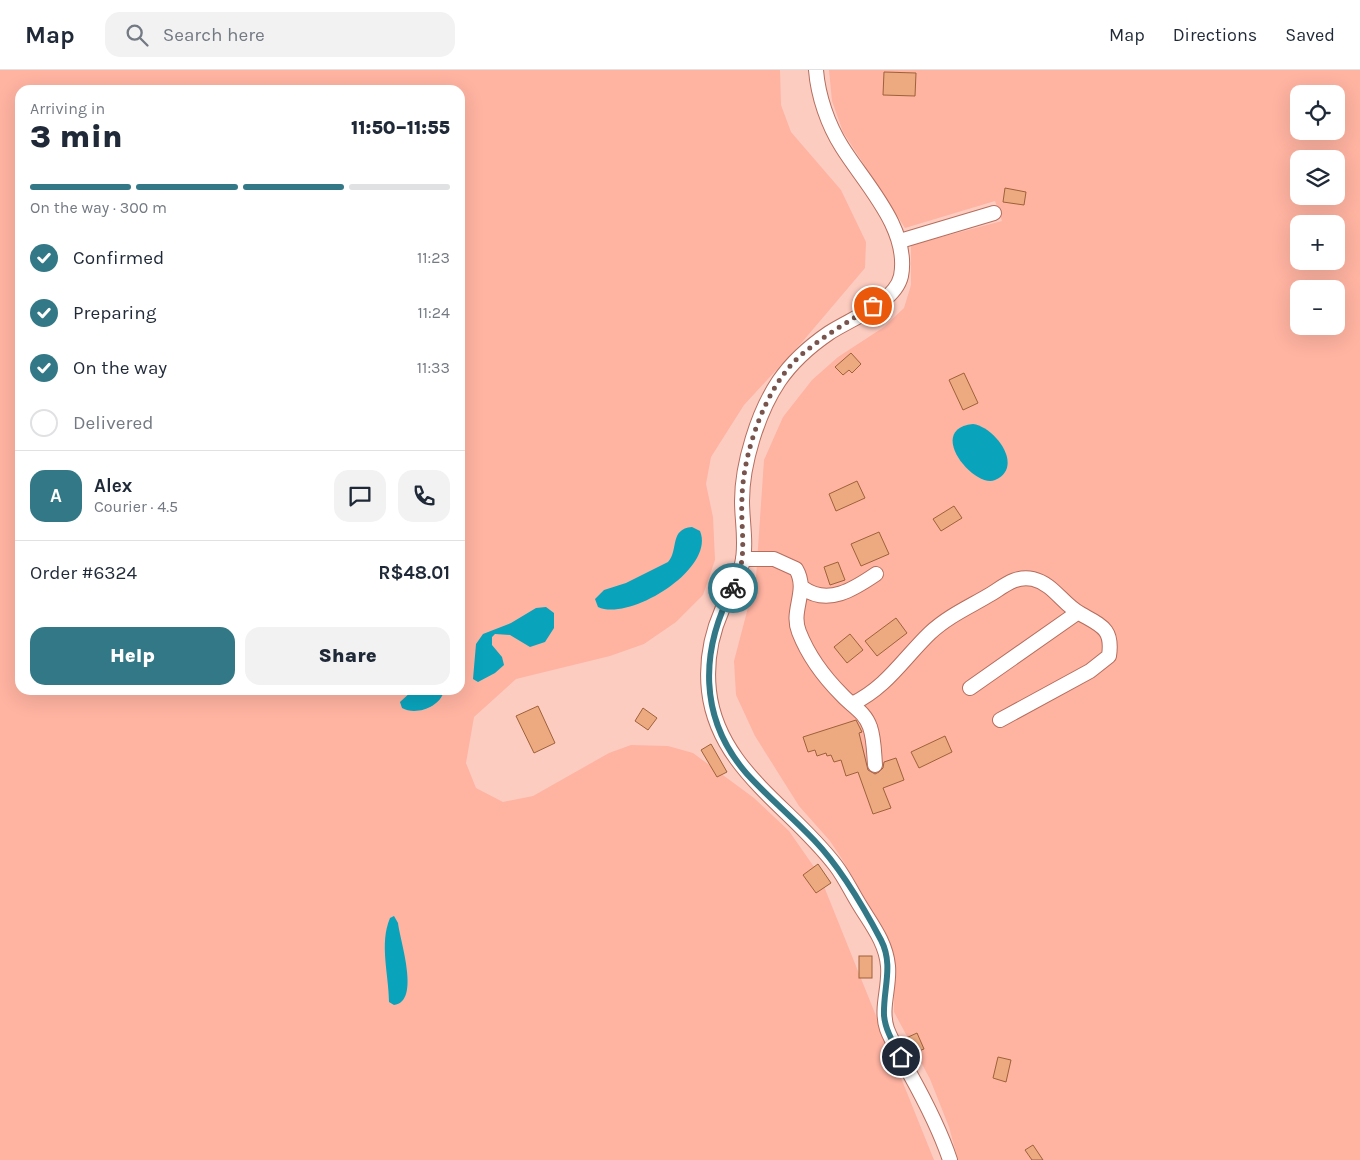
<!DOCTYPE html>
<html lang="en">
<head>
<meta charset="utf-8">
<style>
  :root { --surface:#fff; --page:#f2f2f3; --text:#1f2937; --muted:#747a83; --line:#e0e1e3; --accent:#337886 }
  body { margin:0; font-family:Karla,sans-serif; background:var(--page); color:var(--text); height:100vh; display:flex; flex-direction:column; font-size:19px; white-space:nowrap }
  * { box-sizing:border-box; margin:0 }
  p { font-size:16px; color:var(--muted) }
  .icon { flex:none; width:28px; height:28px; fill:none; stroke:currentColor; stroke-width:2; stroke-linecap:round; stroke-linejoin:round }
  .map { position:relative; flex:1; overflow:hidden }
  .sheet { position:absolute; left:15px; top:15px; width:450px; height:610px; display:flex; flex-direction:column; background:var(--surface); border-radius:15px; box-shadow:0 5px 20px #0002 }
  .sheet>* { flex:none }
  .controls { position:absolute; left:1290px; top:15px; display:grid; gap:10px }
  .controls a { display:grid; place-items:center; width:55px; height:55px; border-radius:10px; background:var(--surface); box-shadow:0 5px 20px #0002; font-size:25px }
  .pin { position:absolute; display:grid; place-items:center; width:42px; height:42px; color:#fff; margin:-21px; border:2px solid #fff; border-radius:50%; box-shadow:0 1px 5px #0007 }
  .courier { position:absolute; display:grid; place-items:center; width:50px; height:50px; margin:-25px; border:4px solid #337886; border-radius:50%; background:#fff; color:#222; box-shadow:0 1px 6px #0007 }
  .overview em { font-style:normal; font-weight:800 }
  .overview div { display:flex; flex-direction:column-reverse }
  .overview { display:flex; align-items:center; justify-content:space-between; height:85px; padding:0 15px }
  h1 { font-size:32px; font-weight:800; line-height:38px }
  .bar { display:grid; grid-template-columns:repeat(4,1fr); gap:8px 5px; align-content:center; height:60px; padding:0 15px }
  .bar i { height:6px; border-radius:4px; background:var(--line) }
  .bar .on { background:var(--accent) }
  .bar p { grid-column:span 4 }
  .line { display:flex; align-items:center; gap:12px; padding:0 15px; border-top:1px solid var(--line) }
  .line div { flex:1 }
  .round { display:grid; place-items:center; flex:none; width:52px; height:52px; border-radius:15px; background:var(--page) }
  ol { padding:0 15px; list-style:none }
  li { display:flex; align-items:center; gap:15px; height:55px }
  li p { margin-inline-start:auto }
  li .icon { padding:5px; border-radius:50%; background:var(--accent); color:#fff; stroke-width:4 }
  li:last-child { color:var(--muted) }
  li i { width:28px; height:28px; border:2px solid var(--line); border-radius:50% }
  .cta { display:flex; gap:10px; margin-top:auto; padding:10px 15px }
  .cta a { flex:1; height:58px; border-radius:15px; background:var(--accent); color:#fff; font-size:20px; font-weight:800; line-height:58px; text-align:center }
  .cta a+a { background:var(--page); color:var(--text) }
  header { display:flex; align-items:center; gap:30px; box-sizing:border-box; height:70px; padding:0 25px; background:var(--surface); border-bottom:1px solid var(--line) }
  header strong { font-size:24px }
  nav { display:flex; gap:28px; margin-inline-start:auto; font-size:18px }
  .search { width:350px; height:45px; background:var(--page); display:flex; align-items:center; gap:12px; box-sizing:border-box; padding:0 18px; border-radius:15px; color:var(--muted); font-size:19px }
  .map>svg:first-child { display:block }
  .green { fill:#ffb3a1; fill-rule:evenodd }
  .water { fill:#09a3bb }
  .building { fill:#edaa80; stroke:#9e6139 }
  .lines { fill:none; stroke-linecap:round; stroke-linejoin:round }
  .minor-casing { stroke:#b56d5d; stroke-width:16 }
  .minor { stroke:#fff; stroke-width:14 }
  .done { stroke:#78544d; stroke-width:5; stroke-dasharray:0 9 }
  .route { stroke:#337886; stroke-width:6 }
</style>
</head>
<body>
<header>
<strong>Map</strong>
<div class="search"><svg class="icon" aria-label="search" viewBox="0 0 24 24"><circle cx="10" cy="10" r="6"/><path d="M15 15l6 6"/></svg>Search here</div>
<nav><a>Map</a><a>Directions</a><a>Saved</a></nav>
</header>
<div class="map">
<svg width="1360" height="1090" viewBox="0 0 1360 1090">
  <rect width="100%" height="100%" fill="#fdccc1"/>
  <!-- green -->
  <g class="green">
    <path d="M0 0H780L781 35 791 62 841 120 866 172 865 198 803 271 744 335 711 387 706 414 713 447 715 490 703 525 676 552 644 574 610 586 516 609 474 647 466 693 476 718 503 732 533 726 609 683 631 675 668 676 693 683 754 728 789 761 819 804 934 1090H0ZM20 20H460V620H20Z"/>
    <path d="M829 0H1360V1090H958L949 1057 930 1009 894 942V898L891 878 886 865 842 789 830 771 799 736 755 666 736 625 734 591 756 507 764 390 783 347 812 310 838 287 884 257 904 238 911 215V175L1002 151 995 131 905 158 843 62 832 31ZM1299 24H1336V61H1299ZM1299 89H1336V126H1299ZM1299 154H1336V191H1299ZM1299 219H1336V256H1299Z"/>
  </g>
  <!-- water -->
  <g class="water">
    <path d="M973 354C995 357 1025 397 995 410 974 419 925 359 973 354Z"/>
    <path d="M692 457 700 461C716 499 629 552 598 537L595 529 604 520 626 513 668 492C679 480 669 459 692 457Z"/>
    <path d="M546 537 554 543V558L545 572 530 577 510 565 495 564 492 567V575L502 587 504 595 495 603 478 612 473 609 476 574 483 564 511 553 536 538Z"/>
    <path d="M413 620H443L444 621C440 637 416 646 402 638L400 632Z"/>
    <path d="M394 846 398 853C400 871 421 932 394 935L389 932C389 905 379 874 390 848Z"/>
  </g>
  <!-- building -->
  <g class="building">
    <path d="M884 2 916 3 915 26 883 25Z"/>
    <path d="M1005 118 1026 122 1024 135 1003 132Z"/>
    <path d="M851 283 861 294 852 303 849 300 843 305 835 297Z"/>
    <path d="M964 303 978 333 963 340 949 310Z"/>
    <path d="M857 411 865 428 836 441 829 424Z"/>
    <path d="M954 436 962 448 941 461 933 449Z"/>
    <path d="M879 462 889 484 861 496 851 474Z"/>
    <path d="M838 492 845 510 830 515 824 497Z"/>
    <path d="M896 548 907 563 877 586 865 571Z"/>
    <path d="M850 564 863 580 847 593 834 577Z"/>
    <path d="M538 636 555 673 534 683 516 646Z"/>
    <path d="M643 638 657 648 648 660 635 651Z"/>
    <path d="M856 650 862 662 859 663 868 700 875 704 879 702 883 698 884 692 896 688 904 710 883 718 891 738 873 744 858 702 846 706 841 690 834 692 831 685 827 686 826 683 817 686 815 680 808 682 803 667Z"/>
    <path d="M945 666 952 682 919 698 911 682Z"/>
    <path d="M711 674 727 702 717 707 701 680Z"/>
    <path d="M818 794 831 813 816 823 803 805Z"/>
    <rect x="859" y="886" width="13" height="22"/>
    <path d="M917 963 924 979 913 983 906 968Z"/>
    <path d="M998 987 1011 990 1006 1012 993 1008Z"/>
    <path d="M1033 1075 1043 1090H1032L1025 1080Z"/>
  </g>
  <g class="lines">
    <!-- minor casing -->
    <g class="minor-casing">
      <g id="minor">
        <path d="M816 0C818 26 828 55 842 77 865 114 910 159 901 206 895 233 850 249 829 263 810 276 792 292 779 311 758 342 742 394 742 431 742 452 747 474 742 494 738 511 728 524 722 540 711 565 706 594 709 621 718 700 792 737 836 796 845 808 851 821 859 834 871 854 886 872 888 896 890 918 880 938 887 959 893 975 903 989 910 1004 925 1031 940 1060 950 1090"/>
        <path d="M900 171 994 143"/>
        <path d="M743 489H774L796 499C809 521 790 540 799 562 808 585 825 608 842 625 852 636 865 642 870 657 874 668 874 682 875 695"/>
        <path d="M803 518C828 536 854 519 876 504"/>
        <path d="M970 618 1077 543"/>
        <path d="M852 634C887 617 903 589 930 563 948 546 971 536 991 524 1004 516 1016 505 1033 509 1054 514 1063 535 1081 544 1102 556 1113 559 1109 586L1090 601 1000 650"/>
      </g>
    </g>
    <!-- minor -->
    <use href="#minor" class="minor"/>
  </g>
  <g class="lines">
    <!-- done -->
    <path class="done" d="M733 518C749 489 740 459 742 428 743 382 766 316 800 286 823 266 848 252 873 236"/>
    <!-- route -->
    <path class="route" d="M733 518C700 580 698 648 747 704 768 727 792 747 814 770 841 798 863 836 881 870 894 895 883 919 884 945 885 960 894 974 901 987"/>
  </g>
</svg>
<div class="controls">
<a><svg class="icon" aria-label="locate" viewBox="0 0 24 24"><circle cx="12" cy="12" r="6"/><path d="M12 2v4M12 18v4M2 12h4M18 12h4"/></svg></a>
<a><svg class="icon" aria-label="layers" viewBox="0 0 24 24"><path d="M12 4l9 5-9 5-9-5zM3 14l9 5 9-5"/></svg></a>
<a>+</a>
<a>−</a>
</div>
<div class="pin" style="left:873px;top:236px;background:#ea580c"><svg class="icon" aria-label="bag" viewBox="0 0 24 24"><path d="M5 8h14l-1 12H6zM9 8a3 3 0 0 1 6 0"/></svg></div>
<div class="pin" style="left:901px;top:987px;background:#1f2937"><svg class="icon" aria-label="home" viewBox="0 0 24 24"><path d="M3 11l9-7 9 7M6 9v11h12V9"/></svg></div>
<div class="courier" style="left:733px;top:518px"><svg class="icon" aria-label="bike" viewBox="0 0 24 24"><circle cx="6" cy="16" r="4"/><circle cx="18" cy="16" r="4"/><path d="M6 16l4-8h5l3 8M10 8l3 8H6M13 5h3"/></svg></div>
<section class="sheet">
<div class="overview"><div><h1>3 min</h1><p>Arriving in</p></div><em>11:50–11:55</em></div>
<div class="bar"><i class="on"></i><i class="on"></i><i class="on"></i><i></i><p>On the way · 300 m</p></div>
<ol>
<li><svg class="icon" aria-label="check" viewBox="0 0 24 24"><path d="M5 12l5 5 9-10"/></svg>Confirmed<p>11:23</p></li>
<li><svg class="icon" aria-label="check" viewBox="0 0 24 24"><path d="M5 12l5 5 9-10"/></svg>Preparing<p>11:24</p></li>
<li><svg class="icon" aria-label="check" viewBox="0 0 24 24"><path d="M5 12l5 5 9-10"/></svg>On the way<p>11:33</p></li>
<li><i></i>Delivered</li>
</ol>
<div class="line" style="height:90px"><b class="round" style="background:var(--accent);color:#fff">A</b><div><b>Alex</b><p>Courier · 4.5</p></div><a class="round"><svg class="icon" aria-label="chat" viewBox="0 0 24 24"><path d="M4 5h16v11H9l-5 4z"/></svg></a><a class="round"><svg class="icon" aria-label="phone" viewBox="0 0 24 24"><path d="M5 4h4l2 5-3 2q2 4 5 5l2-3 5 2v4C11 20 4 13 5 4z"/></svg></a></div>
<div class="line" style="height:65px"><div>Order #6324</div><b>R$48.01</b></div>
<div class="cta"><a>Help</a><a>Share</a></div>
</section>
</div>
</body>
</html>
